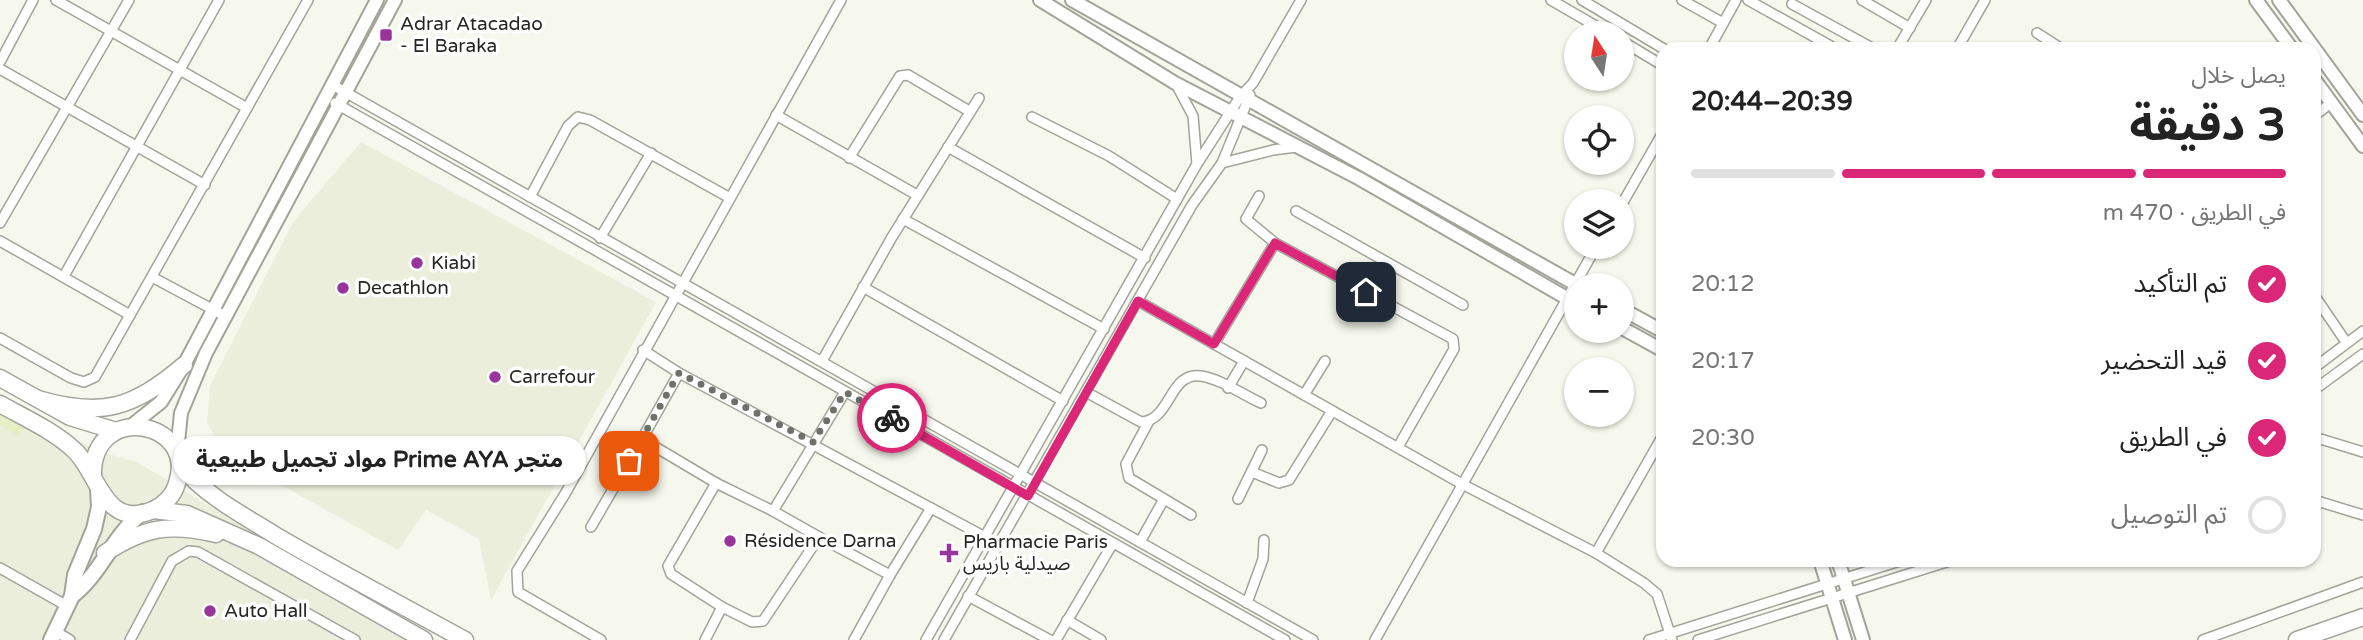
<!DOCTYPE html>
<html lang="ar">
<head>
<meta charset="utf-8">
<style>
  :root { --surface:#fff; --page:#f6f6f6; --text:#222; --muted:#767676; --line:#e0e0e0; --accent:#db2777 }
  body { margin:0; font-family:"Varela Round","Noto Sans Arabic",sans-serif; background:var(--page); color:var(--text); direction:rtl; height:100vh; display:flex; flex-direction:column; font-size:26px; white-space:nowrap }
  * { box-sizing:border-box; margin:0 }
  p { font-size:23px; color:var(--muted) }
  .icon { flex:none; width:38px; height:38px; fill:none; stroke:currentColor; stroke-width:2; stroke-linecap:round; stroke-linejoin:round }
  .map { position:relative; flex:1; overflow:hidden; direction:ltr }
  .drawer { position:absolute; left:1656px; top:42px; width:665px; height:525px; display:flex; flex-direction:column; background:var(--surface); border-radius:21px; box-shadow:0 2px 5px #0004; direction:rtl }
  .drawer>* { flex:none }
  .needle { width:46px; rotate:348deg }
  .fabs { position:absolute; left:1564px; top:21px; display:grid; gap:14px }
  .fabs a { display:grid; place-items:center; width:70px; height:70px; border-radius:50%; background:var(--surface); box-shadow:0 2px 5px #0004; font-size:35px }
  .pin { position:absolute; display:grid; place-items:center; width:60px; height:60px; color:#fff; margin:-30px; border-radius:14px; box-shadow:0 4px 10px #0006 }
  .courier { position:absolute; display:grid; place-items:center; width:70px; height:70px; margin:-35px; border:5px solid #db2777; border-radius:50%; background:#fff; color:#222; box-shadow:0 2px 9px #0007 }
  .bubble { position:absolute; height:49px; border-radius:24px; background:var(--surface); box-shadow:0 2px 5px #0004; font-size:23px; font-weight:700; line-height:49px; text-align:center; direction:rtl }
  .headline em { font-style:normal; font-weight:700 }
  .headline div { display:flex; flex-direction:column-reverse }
  .headline { display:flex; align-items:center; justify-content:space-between; height:119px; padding:0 35px }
  h1 { font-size:46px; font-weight:700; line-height:52px }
  .bar { display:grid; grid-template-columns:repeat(4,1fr); gap:10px 7px; align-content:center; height:84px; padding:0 35px }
  .bar i { height:9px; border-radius:5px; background:var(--line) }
  .bar .selected { background:var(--accent) }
  .bar p { grid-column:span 4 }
  ol { padding:0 35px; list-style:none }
  li { display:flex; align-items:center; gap:21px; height:77px }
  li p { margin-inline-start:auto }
  li .icon { padding:7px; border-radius:50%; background:var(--accent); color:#fff; stroke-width:4 }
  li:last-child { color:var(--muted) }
  li i { width:38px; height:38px; border:4px solid var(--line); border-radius:50% }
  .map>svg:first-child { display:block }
  .built { fill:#eaeedb }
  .green { fill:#e6eec4 }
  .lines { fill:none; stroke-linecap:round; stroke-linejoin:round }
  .street-casing { stroke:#a2a49a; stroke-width:12 }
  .secondary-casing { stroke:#a2a49a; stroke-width:16 }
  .primary-casing { stroke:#a2a49a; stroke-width:18 }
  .highway-casing { stroke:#a2a49a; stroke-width:19 }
  .street { stroke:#fff; stroke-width:9 }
  .secondary { stroke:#fff; stroke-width:12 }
  .primary { stroke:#fff; stroke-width:14 }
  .highway { stroke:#fff; stroke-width:16 }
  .done { stroke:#6f706a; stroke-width:7; stroke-dasharray:0 12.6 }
  .route { stroke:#db2777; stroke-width:9 }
  .poi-dot { fill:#98359b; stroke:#fff; stroke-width:2.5 }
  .labels { text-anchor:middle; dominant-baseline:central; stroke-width:7; stroke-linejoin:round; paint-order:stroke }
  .poi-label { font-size:19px; fill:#262723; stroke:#fff; text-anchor:start }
</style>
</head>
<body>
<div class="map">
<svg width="2363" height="640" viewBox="0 0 2363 640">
  <rect width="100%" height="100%" fill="#f6f8ed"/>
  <!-- built -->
  <g class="built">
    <path d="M361 142 656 302 491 600 479 539 426 510 398 550 225 454 207 423 210 386 293 222Z"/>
    <path d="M0 398 97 451 137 462 430 640H0Z"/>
  </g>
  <!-- green -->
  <path class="green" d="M0 408 30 424 17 435 0 425Z"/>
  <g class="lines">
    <!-- street casing -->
    <g class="street-casing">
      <g id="street">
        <path d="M56 0 247 108"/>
        <path d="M1551 0 1608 33"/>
        <path d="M1582 0 1664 49"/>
        <path d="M1682 0 1723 23"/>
        <path d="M1748 0 1836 49"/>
        <path d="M1862 0 1910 28"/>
        <path d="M1792 4 1874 49"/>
        <path d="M2037 33 2062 49"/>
        <path d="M1622 41 1662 65"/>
        <path d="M1709 49 1736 0"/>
        <path d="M1897 49 1926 0"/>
        <path d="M1957 49 1985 0"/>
        <path d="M2171 49H2172"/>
        <path d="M0 62 33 0"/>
        <path d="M0 69 205 185"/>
        <path d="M331 84 1313 640"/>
        <path d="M1176 84 1193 116 1197 164"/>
        <path d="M335 103 1285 640"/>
        <path d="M776 115 917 195"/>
        <path d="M2314 116 2331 103"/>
        <path d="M1032 117 1109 156 1177 199"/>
        <path d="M948 147 1145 258"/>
        <path d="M849 158 900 76 908 75 969 111"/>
        <path d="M1222 163 1273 150 1296 147"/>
        <path d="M1259 196 1246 219 1275 243 1453 339 1454 349 1398 447"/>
        <path d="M530 197 568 126 578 117 590 120 730 198"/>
        <path d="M1622 204 1662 134"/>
        <path d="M1296 211 1463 305"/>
        <path d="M903 219 1104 329"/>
        <path d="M0 223 129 0"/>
        <path d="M600 238 651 153"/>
        <path d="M0 241 130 315"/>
        <path d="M64 276 219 0"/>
        <path d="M152 277 225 316"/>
        <path d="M863 287 1063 401"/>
        <path d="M1366 292 1383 262"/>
        <path d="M2314 295 2346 342"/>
        <path d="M1138 301 1462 484 1596 553 1644 583 1657 594 1672 640"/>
        <path d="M0 338 71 378 84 382 95 377 308 0"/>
        <path d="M1214 344 1275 243"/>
        <path d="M643 350 679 373 985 537"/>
        <path d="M822 361 892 237 979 98"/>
        <path d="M2314 368 2363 331"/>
        <path d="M679 373 642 439 716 483"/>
        <path d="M1228 388 1244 361"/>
        <path d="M2314 390 2363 354"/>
        <path d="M1086 392 1141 422C1171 421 1169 371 1201 376 1221 379 1243 395 1261 403"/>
        <path d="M1304 395 1325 361"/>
        <path d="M1149 421 1126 464 1129 478 1191 515"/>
        <path d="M2314 437 2363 452"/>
        <path d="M1252 472 1279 483 1289 480 1332 411"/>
        <path d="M1238 499 1262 450"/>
        <path d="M2314 500 2363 515"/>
        <path d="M591 527 642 439"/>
        <path d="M819 537 890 575 931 508"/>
        <path d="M1140 542 1164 499"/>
        <path d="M1596 553 1662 437"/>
        <path d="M0 568 67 606"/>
        <path d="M968 596 1050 640"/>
        <path d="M1247 603 1263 559 1264 540"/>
        <path d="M722 607 671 574 668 566 716 483 773 511"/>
        <path d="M1067 620 1101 640"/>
        <path d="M55 631 70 640"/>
        <path d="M130 640 172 561 189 551 198 552 355 640"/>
        <path d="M601 640 518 592 517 571 565 494 841 0"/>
        <path d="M705 640 722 607 752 622 763 621 819 537 773 511 845 392"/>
        <path d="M854 640 890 575"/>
        <path d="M926 640 1197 164 1240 97 1253 83 1301 0"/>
        <path d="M944 640 1192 205 1222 163 1250 95"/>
        <path d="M1056 640 1113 543"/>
        <path d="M1375 640 1596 247"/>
        <path d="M1649 640 1903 560"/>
        <path d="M1698 640 1953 560"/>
        <path d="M2203 640 2363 582"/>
      </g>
    </g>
    <!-- secondary casing -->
    <g class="secondary-casing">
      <g id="secondary">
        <path d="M1040 0 1175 83 1360 179 1577 304"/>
        <path d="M1072 0 1577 285"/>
        <path d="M2256 0 2292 49"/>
        <path d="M2279 0 2363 115"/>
        <path d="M2314 79 2363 146"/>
        <path d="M1622 309 1662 331"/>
        <path d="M1622 328 1662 350"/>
        <path d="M131 426 161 402 184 365 377 0"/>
        <path d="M177 452 181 413 206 353 395 0"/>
        <path d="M1820 560 1845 640"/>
        <path d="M1838 560 1863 640"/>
      </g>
    </g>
    <!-- primary casing -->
    <g class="primary-casing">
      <g id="primary">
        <path d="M72 596C101 574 113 535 143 512"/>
        <path d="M51 640 72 596 75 575 94 529 99 507 98 489"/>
      </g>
    </g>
    <!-- highway casing -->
    <g class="highway-casing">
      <g id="highway">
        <path d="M0 378 70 417 116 431"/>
        <path d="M38 399C103 418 133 408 184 365"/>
        <path d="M0 404C25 418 52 430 73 449 98 470 103 531 153 510 164 505 174 495 177 483 198 420 92 401 93 475"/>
        <path d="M180 465C207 497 243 515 278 537 340 573 403 606 465 640"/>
        <path d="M153 510 187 514 259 546 424 640"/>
        <path d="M105 553C145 527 169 523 216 534"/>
        <path d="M2297 640 2363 617"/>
      </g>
    </g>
    <!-- street -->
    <use href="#street" class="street"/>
    <!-- secondary -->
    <use href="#secondary" class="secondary"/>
    <!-- primary -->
    <use href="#primary" class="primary"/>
    <!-- highway -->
    <use href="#highway" class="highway"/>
  </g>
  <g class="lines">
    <!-- done -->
    <path class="done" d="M629 461 679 373 813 442 845 392 892 418"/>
    <!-- route -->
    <path class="route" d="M892 418 1028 496 1138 301 1214 344 1275 243 1366 292"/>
  </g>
  <!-- markers -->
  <g class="poi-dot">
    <rect x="379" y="28" width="14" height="14" rx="3.5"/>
    <circle cx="417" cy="263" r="7"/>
    <circle cx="343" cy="288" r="7"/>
    <circle cx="495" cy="377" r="7"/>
    <circle cx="730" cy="541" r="7"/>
    <path d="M945.5 542.5h7v7h7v7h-7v7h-7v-7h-7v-7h7z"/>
    <circle cx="210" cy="611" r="7"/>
  </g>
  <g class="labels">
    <!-- poi labels -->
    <g class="poi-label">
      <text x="400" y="24">Adrar Atacadao<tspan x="400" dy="22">- El Baraka</tspan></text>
      <text x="431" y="263">Kiabi</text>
      <text x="357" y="288">Decathlon</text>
      <text x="509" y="377">Carrefour</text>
      <text x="744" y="541">Résidence Darna</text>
      <text x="963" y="542">Pharmacie Paris<tspan x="963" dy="22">صيدلية باريس</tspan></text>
      <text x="224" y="611">Auto Hall</text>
    </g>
  </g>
</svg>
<div class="fabs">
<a><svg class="needle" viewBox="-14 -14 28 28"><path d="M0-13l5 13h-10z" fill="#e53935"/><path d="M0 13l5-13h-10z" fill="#767676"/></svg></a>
<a><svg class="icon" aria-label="locate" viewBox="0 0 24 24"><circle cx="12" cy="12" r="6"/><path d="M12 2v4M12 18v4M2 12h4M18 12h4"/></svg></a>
<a><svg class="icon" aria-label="layers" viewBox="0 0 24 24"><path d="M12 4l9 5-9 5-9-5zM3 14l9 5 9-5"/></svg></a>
<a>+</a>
<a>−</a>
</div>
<div class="pin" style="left:629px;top:461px;background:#ea580c"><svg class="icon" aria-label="bag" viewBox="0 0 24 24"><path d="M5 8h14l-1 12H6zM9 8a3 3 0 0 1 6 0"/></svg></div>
<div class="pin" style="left:1366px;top:292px;background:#1f2937"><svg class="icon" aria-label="home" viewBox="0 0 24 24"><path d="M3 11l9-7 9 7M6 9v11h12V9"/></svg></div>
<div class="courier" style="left:892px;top:418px"><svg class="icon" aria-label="bike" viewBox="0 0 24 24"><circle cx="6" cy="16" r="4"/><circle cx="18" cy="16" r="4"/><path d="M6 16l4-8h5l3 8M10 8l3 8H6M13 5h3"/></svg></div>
<div class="bubble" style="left:173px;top:436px;width:413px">متجر Prime AYA مواد تجميل طبيعية</div>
<section class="drawer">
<div class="headline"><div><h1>3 دقيقة</h1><p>يصل خلال</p></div><em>20:39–20:44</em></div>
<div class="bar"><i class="selected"></i><i class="selected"></i><i class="selected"></i><i></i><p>في الطريق · 470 m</p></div>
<ol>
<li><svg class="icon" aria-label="check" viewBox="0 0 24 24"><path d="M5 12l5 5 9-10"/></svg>تم التأكيد<p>20:12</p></li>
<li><svg class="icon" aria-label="check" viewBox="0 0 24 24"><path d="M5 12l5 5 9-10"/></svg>قيد التحضير<p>20:17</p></li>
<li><svg class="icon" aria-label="check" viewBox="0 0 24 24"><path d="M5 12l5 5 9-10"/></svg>في الطريق<p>20:30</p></li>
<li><i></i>تم التوصيل</li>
</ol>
</section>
</div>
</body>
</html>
